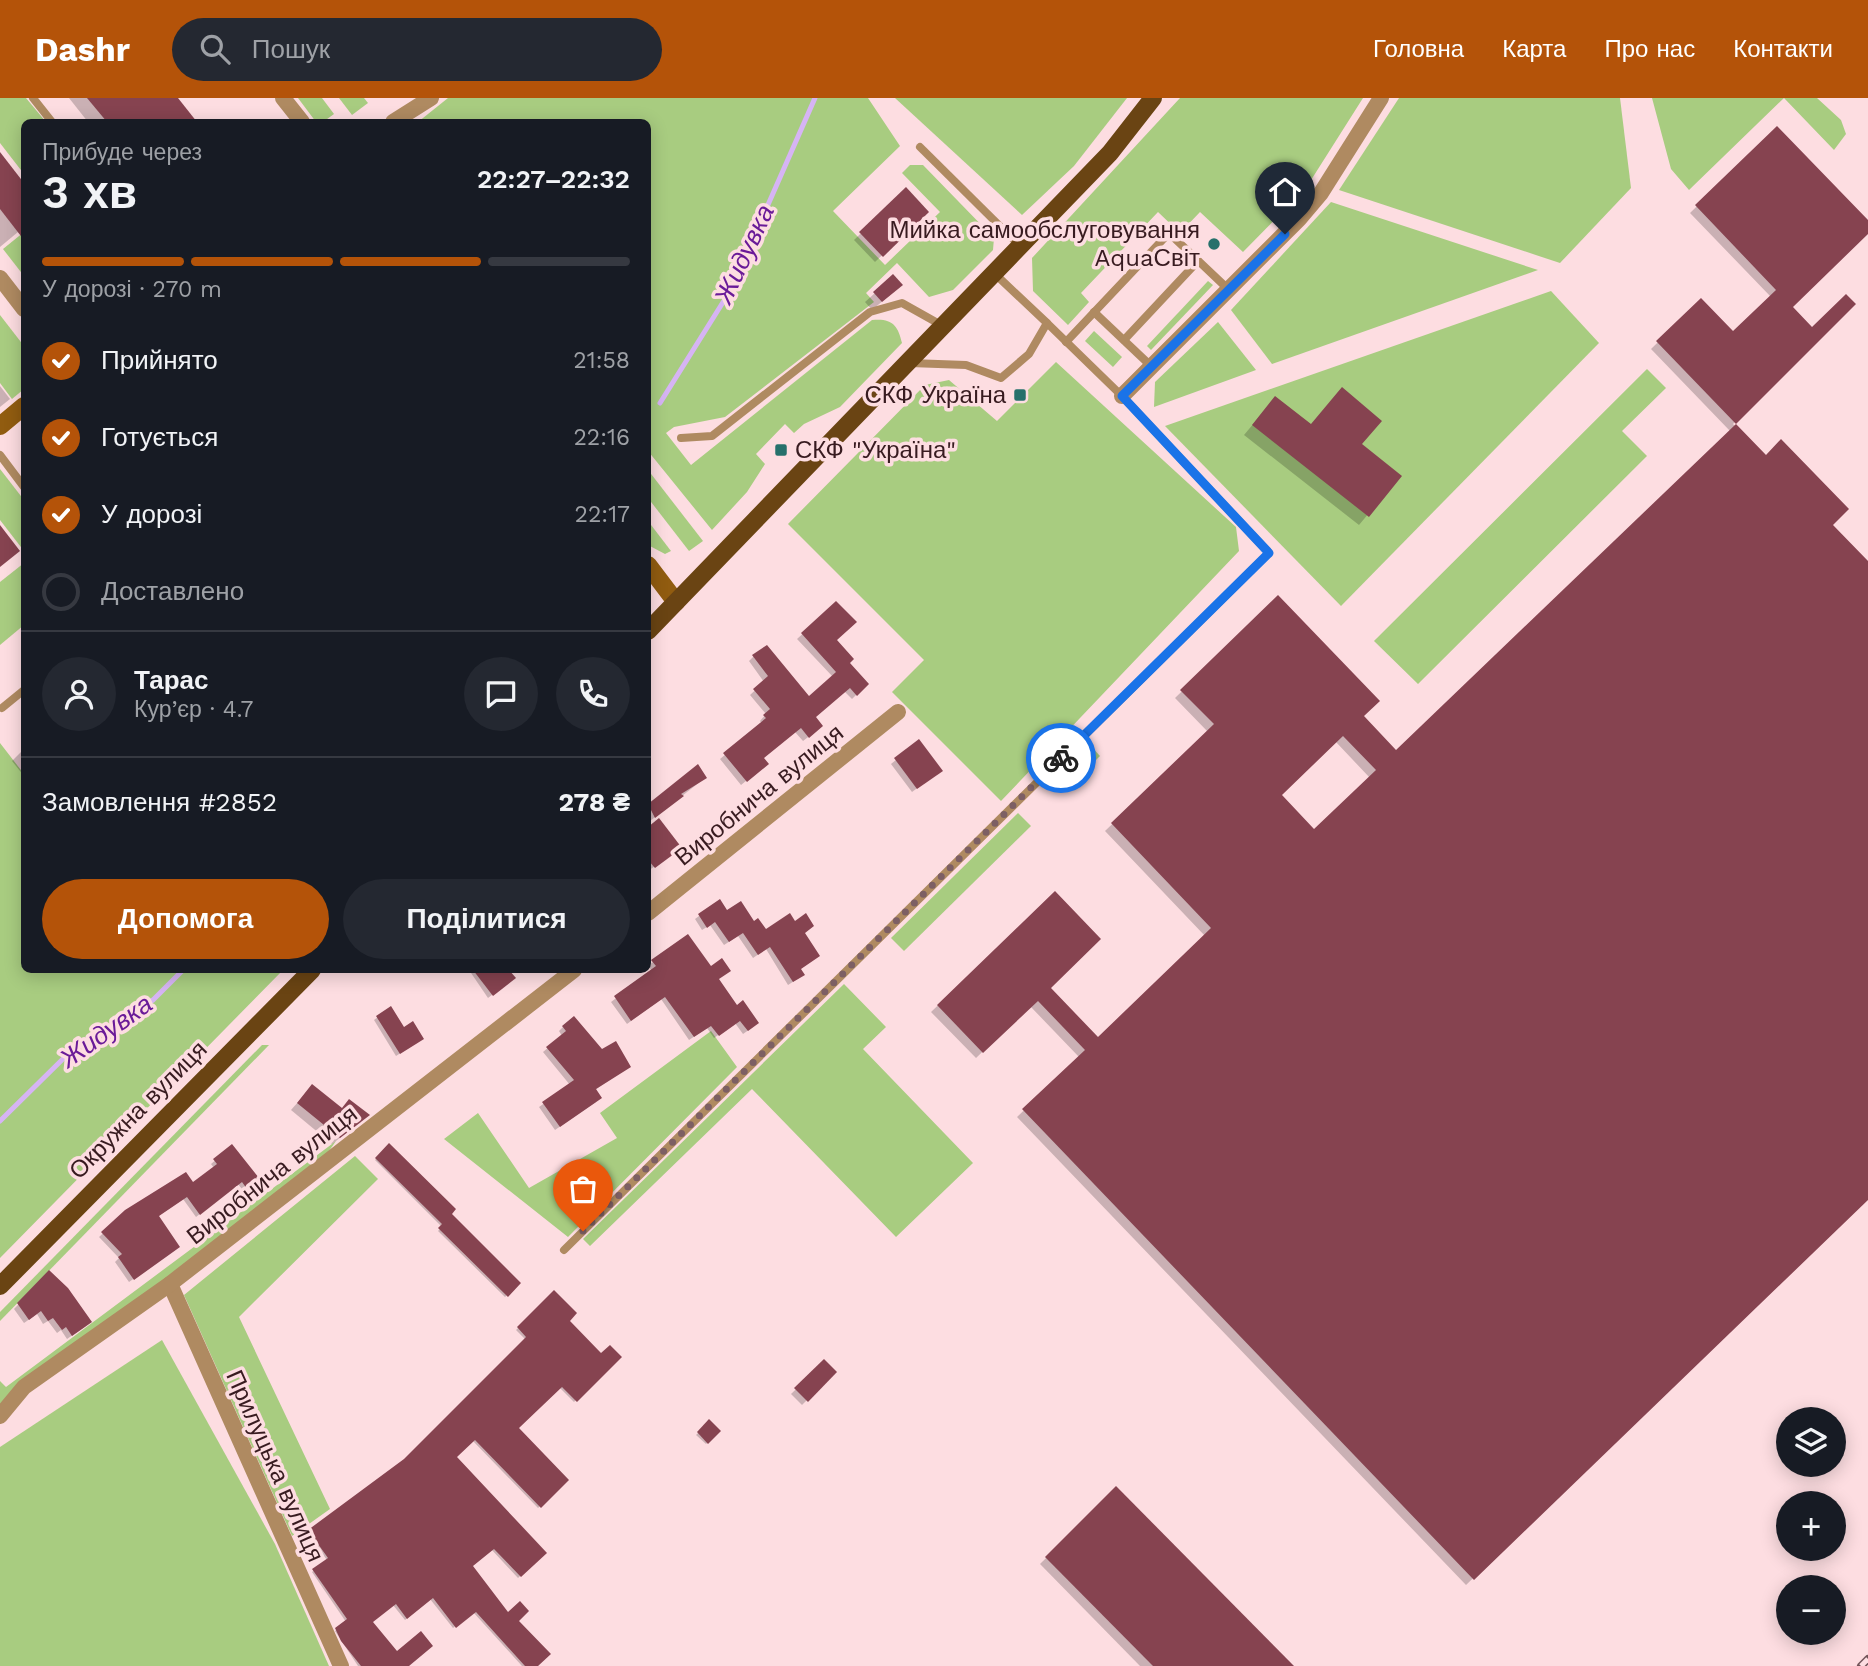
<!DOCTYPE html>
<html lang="uk">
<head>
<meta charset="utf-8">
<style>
  :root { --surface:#171b24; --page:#242831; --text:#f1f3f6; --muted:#9ea1a6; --line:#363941; --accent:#b45309 }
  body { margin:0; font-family:"Work Sans",sans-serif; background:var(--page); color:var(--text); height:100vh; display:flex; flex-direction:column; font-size:26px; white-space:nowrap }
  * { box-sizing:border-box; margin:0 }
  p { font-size:23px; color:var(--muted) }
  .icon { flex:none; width:38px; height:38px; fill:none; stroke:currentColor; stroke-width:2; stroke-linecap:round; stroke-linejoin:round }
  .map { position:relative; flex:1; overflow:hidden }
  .drawer { position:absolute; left:21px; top:21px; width:630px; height:854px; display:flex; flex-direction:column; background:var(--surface); border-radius:10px; box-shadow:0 4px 18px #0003 }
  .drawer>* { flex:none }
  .tools { position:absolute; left:1776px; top:1309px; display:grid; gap:14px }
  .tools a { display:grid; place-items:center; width:70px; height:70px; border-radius:50%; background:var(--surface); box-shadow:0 4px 18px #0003; font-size:35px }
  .pin { position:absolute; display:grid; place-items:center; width:60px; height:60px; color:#fff; margin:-72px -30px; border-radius:50% 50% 50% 0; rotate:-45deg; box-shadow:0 0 7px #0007 }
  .pin .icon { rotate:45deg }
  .courier { position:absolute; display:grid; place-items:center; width:70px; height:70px; margin:-35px; border:5px solid #1a73e8; border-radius:50%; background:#fff; color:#222; box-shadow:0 2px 9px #0007 }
  .headline em { font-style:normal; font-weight:600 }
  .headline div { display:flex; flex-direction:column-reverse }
  .headline { display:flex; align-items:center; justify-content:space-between; height:119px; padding:0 21px }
  h1 { font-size:46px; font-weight:600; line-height:52px }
  .bar { display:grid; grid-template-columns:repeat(4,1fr); gap:10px 7px; align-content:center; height:84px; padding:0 21px }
  .bar i { height:9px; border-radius:5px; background:var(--line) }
  .bar .selected { background:var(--accent) }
  .bar p { grid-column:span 4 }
  .line { display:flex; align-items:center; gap:18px; padding:0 21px; border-top:2px solid var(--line) }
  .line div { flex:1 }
  .round { display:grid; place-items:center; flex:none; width:74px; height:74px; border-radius:37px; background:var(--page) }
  ol { padding:0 21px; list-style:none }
  li { display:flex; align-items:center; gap:21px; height:77px }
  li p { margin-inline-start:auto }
  li .icon { padding:7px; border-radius:50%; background:var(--accent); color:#fff; stroke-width:4 }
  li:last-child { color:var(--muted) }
  li i { width:38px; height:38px; border:4px solid var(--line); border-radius:50% }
  .action { display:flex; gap:14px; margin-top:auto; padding:14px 21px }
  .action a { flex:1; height:80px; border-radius:42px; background:var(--accent); color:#fff; font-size:28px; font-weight:600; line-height:80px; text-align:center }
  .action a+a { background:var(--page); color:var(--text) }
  header { display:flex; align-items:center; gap:42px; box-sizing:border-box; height:98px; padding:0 35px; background:var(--accent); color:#fff }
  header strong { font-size:33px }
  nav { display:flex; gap:38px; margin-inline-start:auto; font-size:24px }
  .search { width:490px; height:63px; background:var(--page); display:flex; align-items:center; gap:18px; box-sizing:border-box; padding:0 24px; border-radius:38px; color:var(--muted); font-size:26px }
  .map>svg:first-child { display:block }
  .green { fill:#a8cc80 }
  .shadow { fill:#0003; fill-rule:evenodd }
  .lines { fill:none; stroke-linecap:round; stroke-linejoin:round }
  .stream { stroke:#d6b4f4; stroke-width:5 }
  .building { fill:#864350; fill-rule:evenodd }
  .lane { stroke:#af8a61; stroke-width:8 }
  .street { stroke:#af8a61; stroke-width:16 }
  .secondary { stroke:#915c10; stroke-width:18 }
  .primary { stroke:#6a4413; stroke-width:18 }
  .rail-casing { stroke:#725459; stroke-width:8 }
  .rail { stroke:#fddde1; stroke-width:5; stroke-dasharray:16; stroke-linecap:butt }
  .done { stroke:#7d5f64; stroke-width:7; stroke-dasharray:0 12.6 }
  .route { stroke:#1a73e8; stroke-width:9 }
  .poi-dot { fill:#26706b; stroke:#fddde1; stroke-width:2.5 }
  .labels { text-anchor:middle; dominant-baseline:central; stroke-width:7; stroke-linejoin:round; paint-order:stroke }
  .poi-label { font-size:24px; fill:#381b20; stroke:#fddde1; text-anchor:end }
  .street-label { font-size:24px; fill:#381b20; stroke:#fddde1 }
  .water-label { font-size:26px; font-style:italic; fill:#6a1a98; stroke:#fddde1 }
</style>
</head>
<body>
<header>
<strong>Dashr</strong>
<div class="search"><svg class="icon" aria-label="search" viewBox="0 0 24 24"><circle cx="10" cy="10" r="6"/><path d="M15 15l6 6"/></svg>Пошук</div>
<nav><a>Головна</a><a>Карта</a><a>Про нас</a><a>Контакти</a></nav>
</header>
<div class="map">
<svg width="1868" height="1568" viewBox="0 0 1868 1568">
  <rect width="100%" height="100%" fill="#fddde1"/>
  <!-- green -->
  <g class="green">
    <path d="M0 0H26L46 24H24V76L0 45Z"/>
    <path d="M298 0H322L334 16 323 24H316Z"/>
    <path d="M339 0H364L368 5 352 17Z"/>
    <path d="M448 0H868L900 48 833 113 885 167 940 114 902 75 910 67H923L994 140 993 152 953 192 929 199 897 165 866 195 874 204 725 319 674 329 666 335 691 367 872 222C892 220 898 227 902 245L840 309 804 326 794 335 785 326 756 356 765 366 747 394 712 432 648 353V24H418Z"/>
    <path d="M895 0H1127L1074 68 1022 117Z"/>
    <path d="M1180 0H1363L1306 90 1243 154 1200 114 1180 135 1158 114 1081 195 1089 204 1068 227 1033 193 1032 160Z"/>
    <path d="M1399 0H1620L1631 90 1560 165 1339 92Z"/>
    <path d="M1652 0H1817L1841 22 1846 36 1834 52 1784 0 1689 92 1671 71Z"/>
    <path d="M1331 104 1538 172 1272 266 1231 212Z"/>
    <path d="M24 134V178L3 151Z"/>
    <path d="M1208 183 1213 187 1151 252 1147 248Z"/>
    <path d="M1551 193 1599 245 1341 508 1165 328Z"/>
    <path d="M0 217 24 248V291L12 301 0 285Z"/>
    <path d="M1218 224 1256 272 1154 309 1155 284Z"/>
    <path d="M1094 233 1122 259 1113 269 1085 243Z"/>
    <path d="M1056 264 1236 429 1239 453 1001 703 892 594 924 562 788 426 925 287 949 282 997 323Z"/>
    <path d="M1647 271 1666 290 1622 333 1647 358 1418 586 1374 543Z"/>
    <path d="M0 371 24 402V453L0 422Z"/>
    <path d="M648 372 703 443 689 453 648 400Z"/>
    <path d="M648 423 671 453 665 456 648 447Z"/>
    <path d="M24 465V527L0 547V484Z"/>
    <path d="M0 645 24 676V872H283L0 1160Z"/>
    <path d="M1088 645 1100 658 1074 684 1062 671Z"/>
    <path d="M1018 715 1031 728 904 853 891 840Z"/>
    <path d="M844 886 886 929 863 951 973 1065 896 1139 752 991 590 1148 583 1141Z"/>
    <path d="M711 933 737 969 568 1139 444 1041 478 1015 529 1090 617 1040 600 1015Z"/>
    <path d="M262 947H269L0 1223V1214Z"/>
    <path d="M336 1043 322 1063 0 1313V1283L6 1289Z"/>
    <path d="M355 1058 378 1081 239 1219 330 1411 292 1438 184 1197Z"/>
    <path d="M162 1242 275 1446 329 1568H0V1349Z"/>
  </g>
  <!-- shadow -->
  <g class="shadow">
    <path d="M69 0H175L195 24H88Z"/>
    <path d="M1777 30 1868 125V134L1790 209 1812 231 1853 206 1733 326 1868 466V1100L1466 1487 1017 1019 1079 959 1030 908 976 960 931 914 1055 795 1048 890 1097 941 1205 838 1105 733 1208 634 1175 600 1278 500 1362 618 1396 654 1730 333 1651 251 1701 202 1733 235 1771 199 1690 115ZM1335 643 1370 680 1314 733 1279 697Z"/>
    <path d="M0 57 24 88V129L0 149Z"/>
    <path d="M906 92 927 114 875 164 854 142Z"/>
    <path d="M875 195 891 196 872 212 865 204Z"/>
    <path d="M0 288 10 301 0 309Z"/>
    <path d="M1275 300 1311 328 1359 346 1400 378 1359 427 1244 337Z"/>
    <path d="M836 505 835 542 847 565 867 586 852 601 844 593 814 620 816 633 803 643 795 634 762 660V670L741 687 720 661 762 626 760 623 766 616 750 597 764 584 749 563 754 558 809 601 833 579 797 541Z"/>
    <path d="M919 643 936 676 912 694 891 666Z"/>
    <path d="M24 651V678L12 663Z"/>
    <path d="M698 669 705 680 650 723 648 708Z"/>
    <path d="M659 722 675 754 648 773V731Z"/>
    <path d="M719 803 727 814 765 833 794 825 803 835 799 880 788 887 766 851 753 860 738 838 724 847 710 827 702 832 695 821Z"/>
    <path d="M653 864 717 882 753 929 743 936 735 925 714 940 707 930 689 942 661 901 627 926 611 904 652 873 648 868Z"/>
    <path d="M469 872H507L514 880 488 900Z"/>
    <path d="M378 919 404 931 418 944 396 958 374 922Z"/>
    <path d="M563 929 629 969 595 992 596 1004 555 1032 539 1009 570 987 543 954 562 938 559 933Z"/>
    <path d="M306 995 361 1024 332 1046 291 1012Z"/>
    <path d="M232 1048 257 1088 246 1097 238 1086 196 1119 183 1101 157 1119 175 1152 129 1184 115 1164 119 1160 99 1139 126 1114 193 1087 214 1070 211 1066Z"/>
    <path d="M389 1048 449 1116 519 1185 505 1199 438 1133 442 1129 375 1062Z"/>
    <path d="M49 1175 86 1228 67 1241 61 1232 57 1235 48 1223 43 1226 37 1216 24 1225 14 1211Z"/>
    <path d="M554 1195 567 1222 601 1258 619 1259 574 1304 559 1289 517 1330 567 1382 538 1410 472 1342 454 1359 544 1455 518 1480 491 1451 471 1468 507 1516 517 1523 536 1568H522L473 1514 453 1530 430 1501 405 1522 393 1507 371 1524 406 1568H358L335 1533 346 1524 312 1474 327 1462 307 1436 405 1362 526 1242 516 1232Z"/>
    <path d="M824 1264 835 1274 802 1307 791 1296Z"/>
    <path d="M709 1324 719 1333 706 1346 696 1337Z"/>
    <path d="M1116 1391 1291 1568H1140L1040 1466Z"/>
  </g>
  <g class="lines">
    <!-- stream -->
    <g class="stream">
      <path d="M660 305 730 193 815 0"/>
      <path d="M0 1023 72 952 153 902 183 872"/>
    </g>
  </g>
  <!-- building -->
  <g class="building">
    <path d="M87 0H178L197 24H107Z"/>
    <path d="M1777 28 1868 122V136L1793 209 1812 229 1846 196 1856 206 1736 326 1656 243 1701 200 1733 233 1776 192 1695 107Z"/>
    <path d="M0 54 24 85V142L0 111Z"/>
    <path d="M906 89 929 114 883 159 859 134Z"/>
    <path d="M893 176 903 187 882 204 873 194Z"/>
    <path d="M1342 289 1382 323 1362 346 1402 378 1369 419 1252 327 1275 298 1311 326Z"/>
    <path d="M1736 326 1766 357 1781 341 1849 411 1833 427 1868 463V1102L1474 1482 1022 1011 1085 952 1038 903 983 955 937 907 1055 793 1101 841 1051 890 1098 939 1211 830 1111 725 1214 626 1180 592 1278 497 1380 603 1364 618 1396 652ZM1343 638 1376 672 1314 731 1282 697Z"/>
    <path d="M0 427 20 453 0 469Z"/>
    <path d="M836 503 857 524 837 542 854 561 850 565 869 586 857 598 850 590 816 619 823 628 809 640 801 630 764 660 769 666 747 684 723 655 766 620 763 617 770 611 753 591 768 578 752 557 767 547 809 598 836 574 801 535Z"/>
    <path d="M919 641 943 673 917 691 894 660Z"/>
    <path d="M698 666 707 680 681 696 684 698 655 720 648 706Z"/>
    <path d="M659 720 682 750 655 770 648 762V729Z"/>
    <path d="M720 801 727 812 741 803 754 823 758 820 766 831 790 815 795 823 806 815 814 828 805 835 820 858 801 871 805 877 793 884 770 849 758 857 743 835 729 844 715 824 707 830 698 816Z"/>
    <path d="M688 836 711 868 722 860 731 873 719 881 737 907 743 902 759 925 748 933 740 923 719 938 711 928 694 939 665 899 631 923 614 898 656 868 651 862Z"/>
    <path d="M473 872H509L516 880 493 898Z"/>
    <path d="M391 908 404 929 413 923 424 941 400 956 376 918Z"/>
    <path d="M574 918 602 951 616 943 631 969 596 991 602 1000 560 1029 542 1004 574 982 546 949 566 933 562 928Z"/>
    <path d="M312 986 342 1010 349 1001 370 1017 340 1040 297 1005Z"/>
    <path d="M389 1045 456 1111 452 1116 521 1185 508 1199 438 1130 442 1126 375 1060Z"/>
    <path d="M232 1046 263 1085 250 1095 242 1084 200 1117 187 1099 159 1118 180 1149 134 1182 118 1159 122 1156 101 1134 125 1112 186 1074 193 1084 217 1066 213 1061Z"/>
    <path d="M49 1172 68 1190 92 1224 72 1238 66 1229 62 1232 53 1220 48 1223 41 1213 29 1222 17 1205Z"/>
    <path d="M554 1192 577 1215 570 1223 601 1255 610 1247 622 1259 577 1304 562 1289 519 1330 569 1382 541 1410 475 1342 457 1359 547 1455 521 1479 494 1451 473 1468 508 1514 520 1503 529 1513 519 1523 551 1556 538 1568H525L476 1514 456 1530 433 1500 407 1521 396 1506 373 1524 397 1553 421 1533 433 1548 409 1568H361L341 1543 335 1530 347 1521 312 1471 328 1460 308 1432 404 1361 526 1239 517 1229Z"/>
    <path d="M824 1261 837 1274 808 1304 794 1290Z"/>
    <path d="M709 1321 721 1333 708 1346 697 1334Z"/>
    <path d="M1116 1388 1294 1568H1153L1045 1459Z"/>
  </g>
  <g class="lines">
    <!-- lane -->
    <g class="lane">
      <path d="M33 0 52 24"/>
      <path d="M920 49 1020 148"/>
      <path d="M1094 214 1151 268"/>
      <path d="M1124 242 1198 163"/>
      <path d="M1066 244 1169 135 1228 191"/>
      <path d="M910 265 966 267 1001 280 1029 256 1047 225 994 175"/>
      <path d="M681 340 712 338 870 214 902 205 943 228"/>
      <path d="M0 357 24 389"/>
      <path d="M2 610 24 592"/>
      <path d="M564 1152 1269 455 1122 298 1047 225"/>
    </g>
    <!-- street -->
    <g class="street">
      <path d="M283 0 302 24"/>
      <path d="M393 24 431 0"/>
      <path d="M0 180 24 211"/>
      <path d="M1122 298 1299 121 1321 95 1381 0"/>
      <path d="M648 815 898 614"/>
      <path d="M170 1186 341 1568"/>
      <path d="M0 1318 24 1289 170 1186 574 872"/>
    </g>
    <!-- secondary -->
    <g class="secondary">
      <path d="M0 328 24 308"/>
      <path d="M648 467 676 504"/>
    </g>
    <!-- primary -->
    <g class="primary">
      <path d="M648 533 1110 55 1153 0"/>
      <path d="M0 1188 312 872"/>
    </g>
    <!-- rail casing -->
    <g class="rail-casing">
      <path id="rail" d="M1861 1568 1868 1561"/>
    </g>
    <!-- rail -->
    <use href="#rail" class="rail"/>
  </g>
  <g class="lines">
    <!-- done -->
    <path class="done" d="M583 1133 1061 660"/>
    <!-- route -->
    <path class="route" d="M1061 660 1269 455 1122 298 1285 136"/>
  </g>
  <!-- markers -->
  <g class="poi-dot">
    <circle cx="1214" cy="146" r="7"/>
    <rect x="1013" y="290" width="14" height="14" rx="3.5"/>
    <rect x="774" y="345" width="14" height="14" rx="3.5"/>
  </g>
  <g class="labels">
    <!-- poi labels -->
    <g class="poi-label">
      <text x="1200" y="132">Мийка самообслуговування<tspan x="1200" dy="28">AquaСвіт</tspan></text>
      <text x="1006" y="297">СКФ Україна</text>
      <text x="795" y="352" text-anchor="start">СКФ "Україна"</text>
    </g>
    <!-- street labels -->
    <g class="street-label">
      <text transform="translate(759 697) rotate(-39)">Виробнича вулиця</text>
      <text transform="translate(138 1012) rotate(-45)">Окружна вулиця</text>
      <text transform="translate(272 1077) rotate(-38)">Виробнича вулиця</text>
      <text transform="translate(275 1368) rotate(66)">Прилуцька вулиця</text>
    </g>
    <!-- water labels -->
    <g class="water-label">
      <text transform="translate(744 156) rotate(-65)">Жидувка</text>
      <text transform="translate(106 933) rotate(-35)">Жидувка</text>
    </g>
  </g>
</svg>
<div class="tools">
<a><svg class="icon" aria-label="layers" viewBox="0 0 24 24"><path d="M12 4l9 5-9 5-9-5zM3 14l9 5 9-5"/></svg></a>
<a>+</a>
<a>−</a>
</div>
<div class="pin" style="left:583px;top:1133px;background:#ea580c"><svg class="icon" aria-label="bag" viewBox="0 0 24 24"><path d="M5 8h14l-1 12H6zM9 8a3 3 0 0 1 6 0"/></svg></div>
<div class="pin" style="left:1285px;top:136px;background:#1f2937"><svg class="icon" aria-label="home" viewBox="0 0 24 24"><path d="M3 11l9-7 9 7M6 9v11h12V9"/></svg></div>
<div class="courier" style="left:1061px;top:660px"><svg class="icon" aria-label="bike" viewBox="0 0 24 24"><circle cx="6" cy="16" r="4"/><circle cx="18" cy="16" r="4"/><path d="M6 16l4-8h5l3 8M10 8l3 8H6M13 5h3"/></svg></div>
<section class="drawer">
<div class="headline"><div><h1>3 хв</h1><p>Прибуде через</p></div><em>22:27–22:32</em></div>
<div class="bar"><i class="selected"></i><i class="selected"></i><i class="selected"></i><i></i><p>У дорозі · 270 m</p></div>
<ol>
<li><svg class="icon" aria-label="check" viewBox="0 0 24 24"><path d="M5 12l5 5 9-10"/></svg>Прийнято<p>21:58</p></li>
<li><svg class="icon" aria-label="check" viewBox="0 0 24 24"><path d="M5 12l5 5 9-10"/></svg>Готується<p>22:16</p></li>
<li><svg class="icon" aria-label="check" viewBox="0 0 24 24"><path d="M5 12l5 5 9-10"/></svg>У дорозі<p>22:17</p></li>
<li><i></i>Доставлено</li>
</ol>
<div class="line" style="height:126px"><a class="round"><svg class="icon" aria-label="person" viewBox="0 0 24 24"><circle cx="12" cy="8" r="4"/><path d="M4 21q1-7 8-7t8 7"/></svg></a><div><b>Тарас</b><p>Кур’єр · 4.7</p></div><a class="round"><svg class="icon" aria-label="chat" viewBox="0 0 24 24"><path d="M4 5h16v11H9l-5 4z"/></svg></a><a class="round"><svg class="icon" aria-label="phone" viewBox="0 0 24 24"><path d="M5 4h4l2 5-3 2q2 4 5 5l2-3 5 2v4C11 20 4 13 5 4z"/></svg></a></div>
<div class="line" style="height:91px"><div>Замовлення #2852</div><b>278 ₴</b></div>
<div class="action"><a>Допомога</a><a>Поділитися</a></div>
</section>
</div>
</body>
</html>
